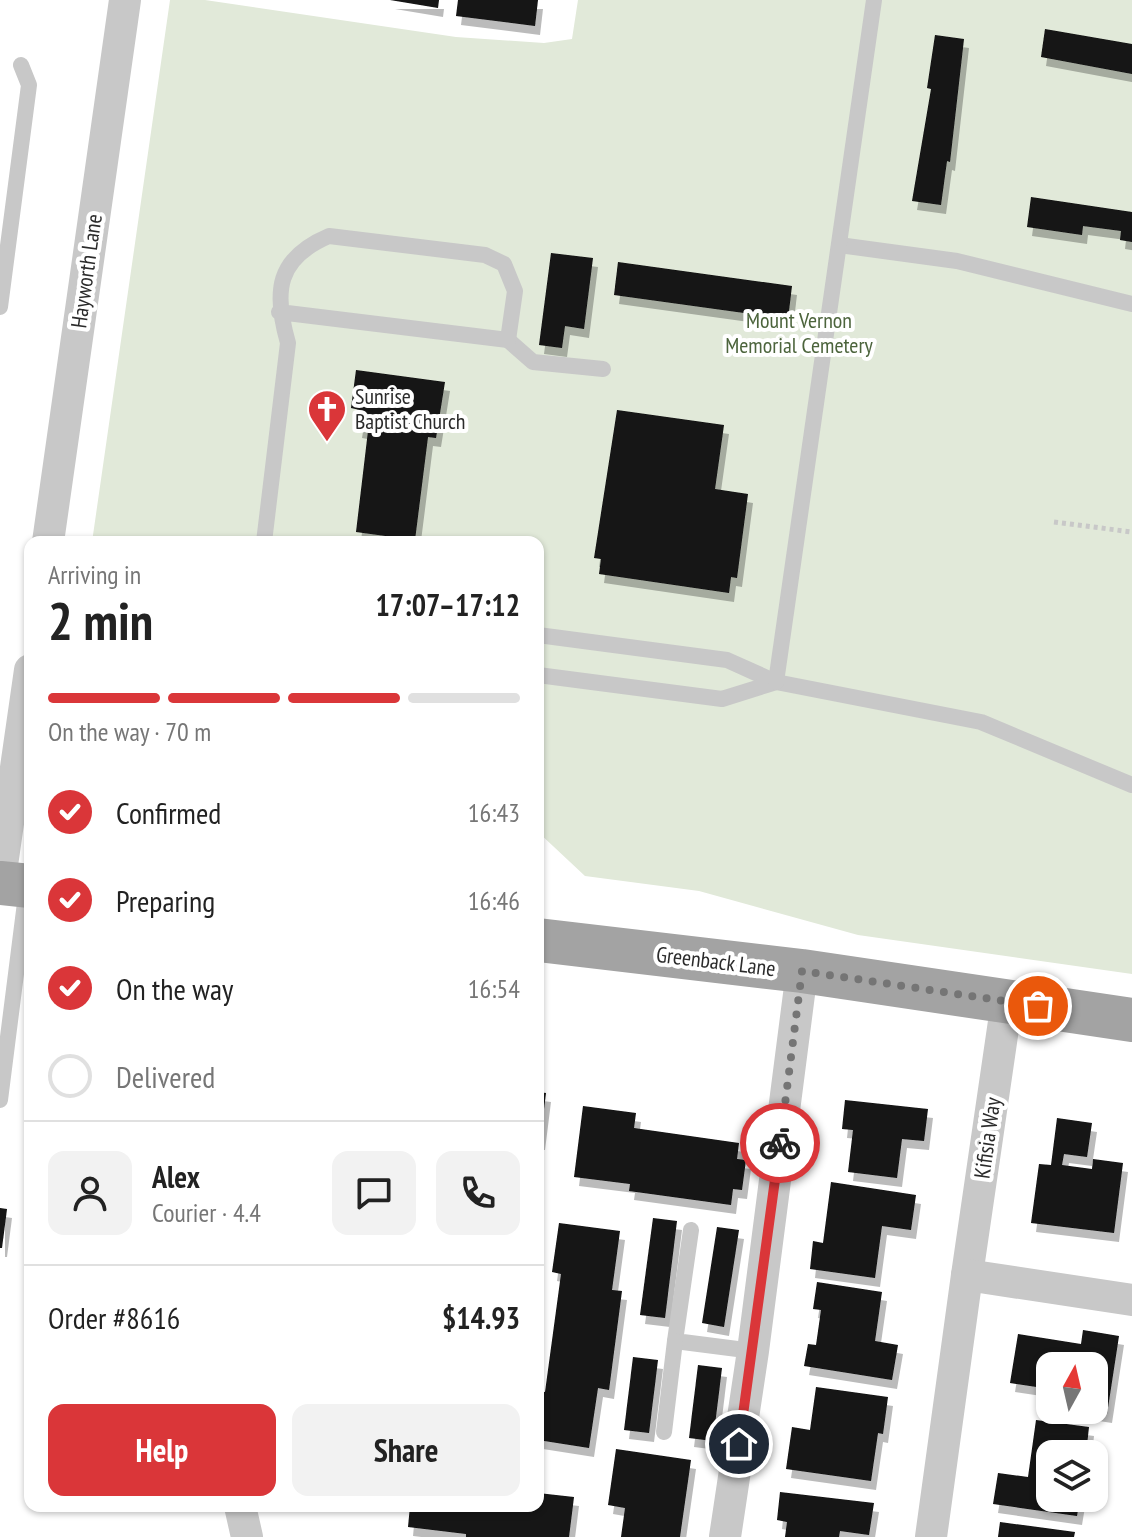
<!DOCTYPE html>
<html lang="en">
<head>
<meta charset="utf-8">
<style>
  :root { --surface:#fff; --page:#f2f2f2; --text:#222; --muted:#767676; --line:#e0e0e0; --accent:#da3639 }
  body { margin:0; font-family:"PT Sans Narrow",sans-serif; background:var(--page); color:var(--text); height:100vh; display:flex; flex-direction:column; font-size:30px; white-space:nowrap }
  * { box-sizing:border-box; margin:0 }
  p { font-size:26px; color:var(--muted) }
  .icon { flex:none; width:44px; height:44px; fill:none; stroke:currentColor; stroke-width:2; stroke-linecap:round; stroke-linejoin:round }
  .map { position:relative; flex:1; overflow:hidden }
  .sheet { position:absolute; left:24px; top:536px; width:520px; height:976px; display:flex; flex-direction:column; background:var(--surface); border-radius:16px; box-shadow:0 2px 6px #0004 }
  .sheet>* { flex:none }
  .needle { width:52px; rotate:8deg }
  .tools { position:absolute; left:1036px; top:1352px; display:grid; gap:16px }
  .tools a { display:grid; place-items:center; width:72px; height:72px; border-radius:16px; background:var(--surface); box-shadow:0 2px 6px #0004; font-size:40px }
  .pin { position:absolute; display:grid; place-items:center; width:68px; height:68px; color:#fff; margin:-34px; border:4px solid #fff; border-radius:50%; box-shadow:0 2px 8px #0007 }
  .courier { position:absolute; display:grid; place-items:center; width:80px; height:80px; margin:-40px; border:6px solid #da3639; border-radius:50%; background:#fff; color:#222; box-shadow:0 2px 10px #0007 }
  .headline em { font-style:normal; font-weight:800 }
  .headline div { display:flex; flex-direction:column-reverse }
  .headline { display:flex; align-items:center; justify-content:space-between; height:136px; padding:0 24px }
  h1 { font-size:52px; font-weight:800; line-height:60px }
  .bar { display:grid; grid-template-columns:repeat(4,1fr); gap:12px 8px; align-content:center; height:96px; padding:0 24px }
  .bar i { height:10px; border-radius:6px; background:var(--line) }
  .bar .selected { background:var(--accent) }
  .bar p { grid-column:span 4 }
  .line { display:flex; align-items:center; gap:20px; padding:0 24px; border-top:2px solid var(--line) }
  .line div { flex:1 }
  .round { display:grid; place-items:center; flex:none; width:84px; height:84px; border-radius:16px; background:var(--page) }
  ol { padding:0 24px; list-style:none }
  li { display:flex; align-items:center; gap:24px; height:88px }
  li p { margin-inline-start:auto }
  li .icon { padding:8px; border-radius:50%; background:var(--accent); color:#fff; stroke-width:4 }
  li:last-child { color:var(--muted) }
  li i { width:44px; height:44px; border:4px solid var(--line); border-radius:50% }
  .button { display:flex; gap:16px; margin-top:auto; padding:16px 24px }
  .button a { flex:1; height:92px; border-radius:16px; background:var(--accent); color:#fff; font-size:32px; font-weight:800; line-height:92px; text-align:center }
  .button a+a { background:var(--page); color:var(--text) }
  .map>svg:first-child { display:block }
  .green { fill:#e1e9d9 }
  .building { fill:#121212; filter:url(#shadow) }
  .lines { fill:none; stroke-linecap:round; stroke-linejoin:round }
  .path { stroke:#c8c8c8; stroke-width:5; stroke-dasharray:4 4; stroke-linecap:butt }
  .lane { stroke:#c8c8c8; stroke-width:16 }
  .street { stroke:#c8c8c8; stroke-width:32 }
  .primary { stroke:#a3a3a3; stroke-width:44 }
  .done { stroke:#757575; stroke-width:8; stroke-dasharray:0 14.4 }
  .route { stroke:#da3639; stroke-width:10 }
  .labels { text-anchor:middle; dominant-baseline:central; stroke-width:8; stroke-linejoin:round; paint-order:stroke }
  .street-label { font-size:22px; fill:#2b2b2b; stroke:#fff }
  .park-label { font-size:22px; fill:#4c643c; stroke:#fff }
  .poi-label { font-size:22px; fill:#2b2b2b; stroke:#fff; text-anchor:start }
</style>
</head>
<body>
<div class="map">
<svg width="1132" height="1537" viewBox="0 0 1132 1537">
  <defs>
    <filter id="shadow"><feDropShadow dx="5" dy="9" stdDeviation="0" flood-color="#0004"/></filter>
  </defs>
  <rect width="100%" height="100%" fill="#fff"/>
  <!-- green -->
  <path class="green" d="M170 0H205L456 37 544 43 572 39 578 0H1132V974L858 935 699 891 585 876 538 832V542H92Z"/>
  <!-- building -->
  <g class="building">
    <path d="M390 0H439L438 8Z"/>
    <path d="M458 0H538L535 26 456 16Z"/>
    <path d="M1045 29 1132 44V74L1041 57Z"/>
    <path d="M935 35 964 39 950 162 947 161 941 205 912 201 931 89 927 88Z"/>
    <path d="M1031 197 1132 212V242L1120 240 1121 231 1083 226 1082 235 1027 227Z"/>
    <path d="M551 253 593 258 584 329 565 326 562 348 539 345Z"/>
    <path d="M618 262 792 286 788 319 614 295Z"/>
    <path d="M356 370 445 382 436 438 428 437 415 540 356 532 368 431 357 429 360 410 351 408Z"/>
    <path d="M617 410 724 425 715 489 748 494 737 578 731 577 729 593 599 574 601 559 594 558Z"/>
    <path d="M538 1092 546 1093 540 1141H538Z"/>
    <path d="M845 1100 928 1109 924 1141 902 1139 897 1178 848 1172 853 1130 842 1129Z"/>
    <path d="M583 1106 636 1113 634 1128 739 1143 737 1159 746 1160 742 1190 733 1189 731 1205 629 1191 630 1184 574 1177Z"/>
    <path d="M1057 1118 1092 1123 1087 1157 1064 1154 1062 1165 1092 1169 1093 1159 1123 1163 1114 1233 1031 1223 1039 1164 1051 1165Z"/>
    <path d="M831 1182 916 1195 911 1230 882 1226 875 1278 810 1269 813 1241 823 1243Z"/>
    <path d="M0 1208 7 1209 2 1248H0Z"/>
    <path d="M653 1218 677 1221 665 1318 640 1315Z"/>
    <path d="M559 1223 620 1231 612 1290 622 1291 609 1390 598 1388 589 1448 538 1440V1391L545 1392 561 1274 552 1272Z"/>
    <path d="M717 1227 739 1230 724 1327 702 1323Z"/>
    <path d="M817 1282 882 1292 875 1341 898 1345 892 1380 804 1366 808 1344 816 1345 821 1310 813 1309Z"/>
    <path d="M1083 1330 1119 1336 1107 1414 1094 1412V1366H1050V1389L1010 1383 1018 1334 1081 1344Z"/>
    <path d="M633 1357 658 1360 649 1433 624 1430Z"/>
    <path d="M698 1365 722 1368 713 1441 689 1438Z"/>
    <path d="M816 1387 888 1397 883 1434 878 1433 871 1481 786 1469 792 1427 810 1430Z"/>
    <path d="M1036 1420 1089 1427 1086 1454H1050V1498H1080L1077 1516 993 1504 998 1473 1028 1477Z"/>
    <path d="M616 1449 691 1460 680 1537H621L625 1508 608 1505Z"/>
    <path d="M780 1492 874 1503 869 1535 840 1531 839 1537H785L787 1522 777 1520Z"/>
    <path d="M538 1493 574 1497 569 1537H466V1534L408 1527 410 1506H538Z"/>
    <path d="M1000 1522 1075 1532 1074 1537H998Z"/>
  </g>
  <g class="lines">
    <!-- path -->
    <path class="path" d="M1054 522 1132 532"/>
    <!-- lane -->
    <g class="lane">
      <path d="M839 245 957 261 1132 304"/>
      <path d="M0 307 29 85 21 65"/>
      <path d="M508 340 533 362 603 369"/>
      <path d="M264 542 288 343C273 291 277 258 329 236L485 255 504 264 515 291 508 340 279 312"/>
      <path d="M538 635 727 660 776 682 981 722 1132 785"/>
      <path d="M538 675 722 699 776 682"/>
      <path d="M776 682 874 0"/>
      <path d="M0 1100 27 887"/>
      <path d="M691 1230 675 1341 753 1351"/>
      <path d="M664 1432 675 1341"/>
    </g>
    <!-- street -->
    <g class="street">
      <path d="M48 542 125 0"/>
      <path d="M0 879 30 670"/>
      <path d="M967 1275 1007 1001"/>
      <path d="M240 1506 247 1537"/>
      <path d="M725 1537 753 1351 802 971"/>
      <path d="M931 1537 967 1275 1132 1300"/>
    </g>
    <!-- primary -->
    <g class="primary">
      <path d="M0 883 30 886"/>
      <path d="M538 940 802 971 1132 1020"/>
    </g>
  </g>
  <g class="lines">
    <!-- done -->
    <path class="done" d="M780 1143 802 971 1038 1006"/>
    <!-- route -->
    <path class="route" d="M739 1444 780 1143"/>
  </g>
  <!-- icons -->
  <defs>
    <g id="church-pin" transform="scale(2)"><path d="M0 17L-7.5 6A9.5 9.5 0 1 1 7.5 6Z" fill="#da3639" stroke="#fff"/><path d="M-1.2-6h2.4v3.5h3.3v2.4h-3.3V6h-2.4V-.1h-3.3v-2.4h3.3Z" fill="#fff"/></g>
  </defs>
  <g fill-rule="evenodd">
    <use href="#church-pin" x="327" y="409"/>
  </g>
  <g class="labels">
    <!-- street labels -->
    <g class="street-label">
      <text transform="translate(86 271) rotate(-82)">Hayworth Lane</text>
      <text transform="translate(716 961) rotate(7)">Greenback Lane</text>
      <text transform="translate(987 1138) rotate(-82)">Kifisia Way</text>
    </g>
    <!-- park labels -->
    <g class="park-label">
      <text x="799" y="320">Mount Vernon<tspan x="799" dy="25">Memorial Cemetery</tspan></text>
    </g>
    <!-- poi labels -->
    <g class="poi-label">
      <text x="355" y="396">Sunrise<tspan x="355" dy="25">Baptist Church</tspan></text>
    </g>
  </g>
</svg>
<div class="tools">
<a><svg class="needle" viewBox="-14 -14 28 28"><path d="M0-13l5 13h-10z" fill="#e53935"/><path d="M0 13l5-13h-10z" fill="#767676"/></svg></a>
<a><svg class="icon" aria-label="layers" viewBox="0 0 24 24"><path d="M12 4l9 5-9 5-9-5zM3 14l9 5 9-5"/></svg></a>
</div>
<div class="pin" style="left:1038px;top:1006px;background:#ea580c"><svg class="icon" aria-label="bag" viewBox="0 0 24 24"><path d="M5 8h14l-1 12H6zM9 8a3 3 0 0 1 6 0"/></svg></div>
<div class="pin" style="left:739px;top:1444px;background:#1f2937"><svg class="icon" aria-label="home" viewBox="0 0 24 24"><path d="M3 11l9-7 9 7M6 9v11h12V9"/></svg></div>
<div class="courier" style="left:780px;top:1143px"><svg class="icon" aria-label="bike" viewBox="0 0 24 24"><circle cx="6" cy="16" r="4"/><circle cx="18" cy="16" r="4"/><path d="M6 16l4-8h5l3 8M10 8l3 8H6M13 5h3"/></svg></div>
<section class="sheet">
<div class="headline"><div><h1>2 min</h1><p>Arriving in</p></div><em>17:07–17:12</em></div>
<div class="bar"><i class="selected"></i><i class="selected"></i><i class="selected"></i><i></i><p>On the way · 70 m</p></div>
<ol>
<li><svg class="icon" aria-label="check" viewBox="0 0 24 24"><path d="M5 12l5 5 9-10"/></svg>Confirmed<p>16:43</p></li>
<li><svg class="icon" aria-label="check" viewBox="0 0 24 24"><path d="M5 12l5 5 9-10"/></svg>Preparing<p>16:46</p></li>
<li><svg class="icon" aria-label="check" viewBox="0 0 24 24"><path d="M5 12l5 5 9-10"/></svg>On the way<p>16:54</p></li>
<li><i></i>Delivered</li>
</ol>
<div class="line" style="height:144px"><a class="round"><svg class="icon" aria-label="person" viewBox="0 0 24 24"><circle cx="12" cy="8" r="4"/><path d="M4 21q1-7 8-7t8 7"/></svg></a><div><b>Alex</b><p>Courier · 4.4</p></div><a class="round"><svg class="icon" aria-label="chat" viewBox="0 0 24 24"><path d="M4 5h16v11H9l-5 4z"/></svg></a><a class="round"><svg class="icon" aria-label="phone" viewBox="0 0 24 24"><path d="M5 4h4l2 5-3 2q2 4 5 5l2-3 5 2v4C11 20 4 13 5 4z"/></svg></a></div>
<div class="line" style="height:104px"><div>Order #8616</div><b>$14.93</b></div>
<div class="button"><a>Help</a><a>Share</a></div>
</section>
</div>
</body>
</html>
